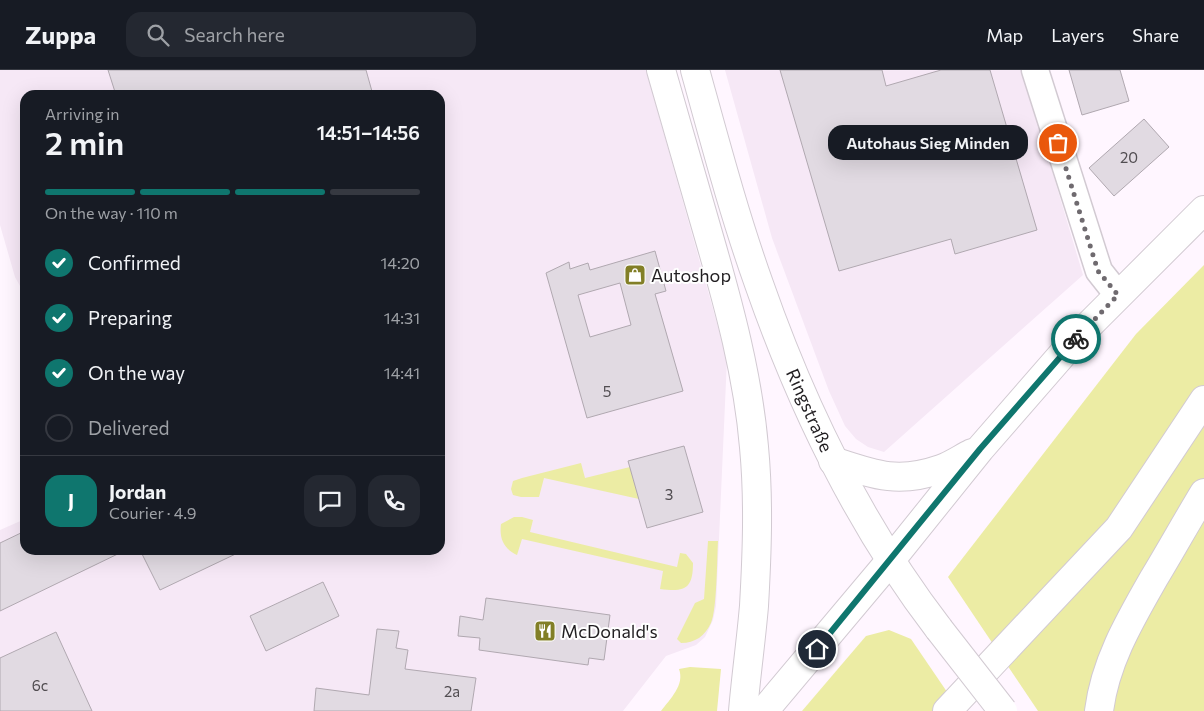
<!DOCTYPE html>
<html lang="en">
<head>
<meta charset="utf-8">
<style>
  :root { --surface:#171b24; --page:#242831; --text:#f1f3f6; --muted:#9ea1a6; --line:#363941; --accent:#0f766e }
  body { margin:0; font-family:Commissioner,sans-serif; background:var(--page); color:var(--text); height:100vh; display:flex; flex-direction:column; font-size:19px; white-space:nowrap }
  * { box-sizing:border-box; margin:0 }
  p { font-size:16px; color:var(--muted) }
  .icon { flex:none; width:28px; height:28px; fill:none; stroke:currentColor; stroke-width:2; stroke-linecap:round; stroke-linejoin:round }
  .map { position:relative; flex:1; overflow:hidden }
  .drawer { position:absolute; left:20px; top:20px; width:425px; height:465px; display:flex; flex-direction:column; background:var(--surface); border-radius:15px; box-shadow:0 5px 20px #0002 }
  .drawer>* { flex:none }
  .pin { position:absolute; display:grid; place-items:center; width:42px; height:42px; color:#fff; margin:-21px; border:2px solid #fff; border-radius:50%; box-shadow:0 1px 5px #0007 }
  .courier { position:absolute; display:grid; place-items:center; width:50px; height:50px; margin:-25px; border:4px solid #0f766e; border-radius:50%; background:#fff; color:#222; box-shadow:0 1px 6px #0007 }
  .bubble { position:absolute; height:35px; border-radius:15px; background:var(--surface); box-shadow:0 5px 20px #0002; font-size:16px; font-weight:600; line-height:35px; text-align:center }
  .summary em { font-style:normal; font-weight:600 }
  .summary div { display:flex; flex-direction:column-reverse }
  .summary { display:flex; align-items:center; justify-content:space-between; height:85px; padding:0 25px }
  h1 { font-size:32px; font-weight:600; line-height:38px }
  .bar { display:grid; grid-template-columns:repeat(4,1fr); gap:8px 5px; align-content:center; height:60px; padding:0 25px }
  .bar i { height:6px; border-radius:4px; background:var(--line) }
  .bar .selected { background:var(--accent) }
  .bar p { grid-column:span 4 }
  .line { display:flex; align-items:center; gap:12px; padding:0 25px; border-top:1px solid var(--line) }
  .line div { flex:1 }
  .round { display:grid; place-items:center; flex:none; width:52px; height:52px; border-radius:15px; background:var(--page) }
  ol { padding:0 25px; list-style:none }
  li { display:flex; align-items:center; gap:15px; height:55px }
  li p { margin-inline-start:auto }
  li .icon { padding:5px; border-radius:50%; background:var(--accent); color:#fff; stroke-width:4 }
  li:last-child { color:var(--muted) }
  li i { width:28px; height:28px; border:2px solid var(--line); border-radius:50% }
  header { display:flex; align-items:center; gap:30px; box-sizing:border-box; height:70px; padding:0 25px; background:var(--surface); border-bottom:1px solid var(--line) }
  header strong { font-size:24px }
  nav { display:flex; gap:28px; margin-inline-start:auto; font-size:18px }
  .search { width:350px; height:45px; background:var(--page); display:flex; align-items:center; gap:12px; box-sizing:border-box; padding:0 18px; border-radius:15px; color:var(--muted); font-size:19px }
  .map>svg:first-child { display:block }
  .built { fill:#f6e8f6 }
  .green { fill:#ececa4 }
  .building { fill:#e1dae2; stroke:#b0a8b0; fill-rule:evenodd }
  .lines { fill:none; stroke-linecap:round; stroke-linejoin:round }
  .minor-casing { stroke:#d2cad2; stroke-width:29 }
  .secondary-casing { stroke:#d2cad2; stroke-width:30 }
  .primary-casing { stroke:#d2cad2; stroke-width:30 }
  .minor { stroke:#fff; stroke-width:26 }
  .secondary { stroke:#fff; stroke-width:28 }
  .primary { stroke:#fff; stroke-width:28 }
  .primary-bridge-casing { stroke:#d2cad2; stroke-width:30; stroke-linecap:butt }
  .primary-bridge { stroke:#fff; stroke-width:28 }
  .done { stroke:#6f6a6f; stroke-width:5; stroke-dasharray:0 9 }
  .route { stroke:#0f766e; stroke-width:6 }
  .labels { text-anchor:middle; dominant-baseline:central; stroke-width:4; stroke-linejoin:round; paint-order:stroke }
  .number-label { font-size:15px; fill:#514d51 }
  .poi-label { font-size:18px; fill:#211e21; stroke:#fff; text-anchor:start }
  .street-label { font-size:18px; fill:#211e21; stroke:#fff }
</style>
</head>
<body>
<header>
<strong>Zuppa</strong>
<div class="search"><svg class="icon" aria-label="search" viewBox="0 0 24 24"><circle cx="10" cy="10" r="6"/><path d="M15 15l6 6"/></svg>Search here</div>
<nav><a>Map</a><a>Layers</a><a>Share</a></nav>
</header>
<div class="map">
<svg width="1204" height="641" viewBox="0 0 1204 641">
  <rect width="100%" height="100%" fill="#fff6ff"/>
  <!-- built -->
  <g class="built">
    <path d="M0 0H646L727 289 716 536 713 550 705 567 696 575 666 586 623 641H0V460L25 449V480H440V25H25V225L15 207 0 155Z"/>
    <path d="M725 0H1022L1083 205 884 382 868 377 856 369 845 356 829 321 772 168Z"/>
  </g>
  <!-- green -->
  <g class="green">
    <path d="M1204 195V641H1038L948 507 1136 264Z"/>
    <path d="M581 393 585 408 630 397 639 429 544 408 539 427H521L513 425 511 419 513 411 522 408Z"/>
    <path d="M514 447H522L533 450 530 462 677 497 680 483 686 484 693 493C693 520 684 522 660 519L663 501 522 469 517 485C504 479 499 469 501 454Z"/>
    <path d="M708 471H718C717 488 717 540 711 553 705 566 695 573 681 573L677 569 695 533 704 529Z"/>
    <path d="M889 560 911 569 960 641H802L866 566Z"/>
    <path d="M690 597 721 599 717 641H661C670 629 685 615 679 599Z"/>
  </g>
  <!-- building -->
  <g class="building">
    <path d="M108 0H366L373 25H116Z"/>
    <path d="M780 0H882L886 16 941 0H990L1037 160 955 184 951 169 839 201Z"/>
    <path d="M1069 0H1120L1129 31 1082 45Z"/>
    <path d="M1144 49 1169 77 1114 126 1089 98Z"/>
    <path d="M655 181 666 221 655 224 683 321 587 348 546 203 569 192 570 199 588 193 590 200ZM620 213 631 255 590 267 578 225Z"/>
    <path d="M684 376 703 442 647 458 628 391Z"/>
    <path d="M25 461V480H126L0 541V473Z"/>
    <path d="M140 480H244L160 520Z"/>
    <path d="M323 512 339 546 266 581 250 546Z"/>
    <path d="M486 528 610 545 604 590 589 588 588 595 479 580 480 568 458 566 460 546 483 550Z"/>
    <path d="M377 559 399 561 396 578 408 580 405 599 476 608 471 641H314L316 618 369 625Z"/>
    <path d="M56 562 92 641H0V588Z"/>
  </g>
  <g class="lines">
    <!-- minor casing -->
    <g class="minor-casing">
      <path id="minor" d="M1035 0 1099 201 1118 225"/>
    </g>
    <!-- secondary casing -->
    <g class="secondary-casing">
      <g id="secondary">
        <path d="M833 391C875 405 898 414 941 399 952 395 962 388 972 383"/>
        <path d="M890 491 980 379 1081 263 1204 140"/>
        <path d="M947 641 1119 458 1204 330"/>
        <path d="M1099 641C1105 592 1130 550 1154 508 1171 480 1187 451 1204 423"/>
      </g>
    </g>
    <!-- primary casing -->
    <g class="primary-casing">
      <g id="primary">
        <path d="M661 0C677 56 693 111 709 167 729 236 748 306 754 377 759 430 757 483 754 536 751 571 746 606 743 641"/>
        <path d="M695 0C715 72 734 144 759 214 802 337 859 455 939 559"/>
        <path d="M764 641 890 491"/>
      </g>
    </g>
    <!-- minor -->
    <use href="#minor" class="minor"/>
    <!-- secondary -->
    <use href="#secondary" class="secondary"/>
    <!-- primary -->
    <use href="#primary" class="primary"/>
    <!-- primary-bridge casing -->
    <g class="primary-bridge-casing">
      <path id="primary-bridge" d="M939 559 1003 641"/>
    </g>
    <!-- primary-bridge -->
    <use href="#primary-bridge" class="primary-bridge"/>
  </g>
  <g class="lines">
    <!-- done -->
    <path class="done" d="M1058 73 1098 201 1118 225 1076 269"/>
    <!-- route -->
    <path class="route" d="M817 579 980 379 1076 269"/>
  </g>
  <!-- icons -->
  <defs>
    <g id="shop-square" transform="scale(1.125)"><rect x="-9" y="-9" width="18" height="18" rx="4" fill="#827f27" stroke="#fff"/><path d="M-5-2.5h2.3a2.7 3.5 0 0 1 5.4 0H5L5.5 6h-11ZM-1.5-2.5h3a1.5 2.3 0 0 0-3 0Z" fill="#fff"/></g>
    <g id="restaurant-square" transform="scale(1.125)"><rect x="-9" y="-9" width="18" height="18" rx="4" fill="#827f27" stroke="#fff"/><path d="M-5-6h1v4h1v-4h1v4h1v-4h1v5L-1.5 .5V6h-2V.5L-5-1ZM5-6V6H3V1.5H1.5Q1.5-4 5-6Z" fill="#fff"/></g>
  </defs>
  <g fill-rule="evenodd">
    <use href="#shop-square" x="635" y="205"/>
    <use href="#restaurant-square" x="545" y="561"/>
  </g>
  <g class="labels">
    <!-- number labels -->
    <g class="number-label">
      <text x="1129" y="87">20</text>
      <text x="607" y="321">5</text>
      <text x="669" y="424">3</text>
      <text x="40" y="615">6c</text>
      <text x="452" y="621">2a</text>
    </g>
    <!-- poi labels -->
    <g class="poi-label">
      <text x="651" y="205">Autoshop</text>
      <text x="561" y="561">McDonald's</text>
    </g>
    <!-- street labels -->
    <g class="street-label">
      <text transform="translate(810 340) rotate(66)">Ringstraße</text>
    </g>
  </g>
</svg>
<div class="pin" style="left:1058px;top:73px;background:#ea580c"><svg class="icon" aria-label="bag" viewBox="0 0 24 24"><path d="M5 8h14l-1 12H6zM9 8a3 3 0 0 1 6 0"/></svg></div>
<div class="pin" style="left:817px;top:579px;background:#1f2937"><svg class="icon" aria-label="home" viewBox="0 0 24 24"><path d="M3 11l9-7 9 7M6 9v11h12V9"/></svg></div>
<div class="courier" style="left:1076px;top:269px"><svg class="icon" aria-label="bike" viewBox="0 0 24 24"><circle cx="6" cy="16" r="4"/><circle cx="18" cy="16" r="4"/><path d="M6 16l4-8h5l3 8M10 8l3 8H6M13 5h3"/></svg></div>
<div class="bubble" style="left:828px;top:55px;width:200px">Autohaus Sieg Minden</div>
<section class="drawer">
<div class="summary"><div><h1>2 min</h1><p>Arriving in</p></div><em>14:51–14:56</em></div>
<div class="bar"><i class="selected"></i><i class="selected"></i><i class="selected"></i><i></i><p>On the way · 110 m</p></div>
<ol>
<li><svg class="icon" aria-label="check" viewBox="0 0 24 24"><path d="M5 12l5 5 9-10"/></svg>Confirmed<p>14:20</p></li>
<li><svg class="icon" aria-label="check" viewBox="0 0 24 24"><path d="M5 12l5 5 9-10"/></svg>Preparing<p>14:31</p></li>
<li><svg class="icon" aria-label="check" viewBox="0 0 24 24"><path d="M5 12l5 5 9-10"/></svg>On the way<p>14:41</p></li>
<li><i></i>Delivered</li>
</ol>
<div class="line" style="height:90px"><b class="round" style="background:var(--accent);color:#fff">J</b><div><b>Jordan</b><p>Courier · 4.9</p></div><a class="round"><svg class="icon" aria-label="chat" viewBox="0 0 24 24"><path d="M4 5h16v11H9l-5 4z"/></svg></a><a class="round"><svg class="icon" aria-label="phone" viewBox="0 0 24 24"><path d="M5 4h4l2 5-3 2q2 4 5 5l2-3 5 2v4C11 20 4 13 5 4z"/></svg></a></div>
</section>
</div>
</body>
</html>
